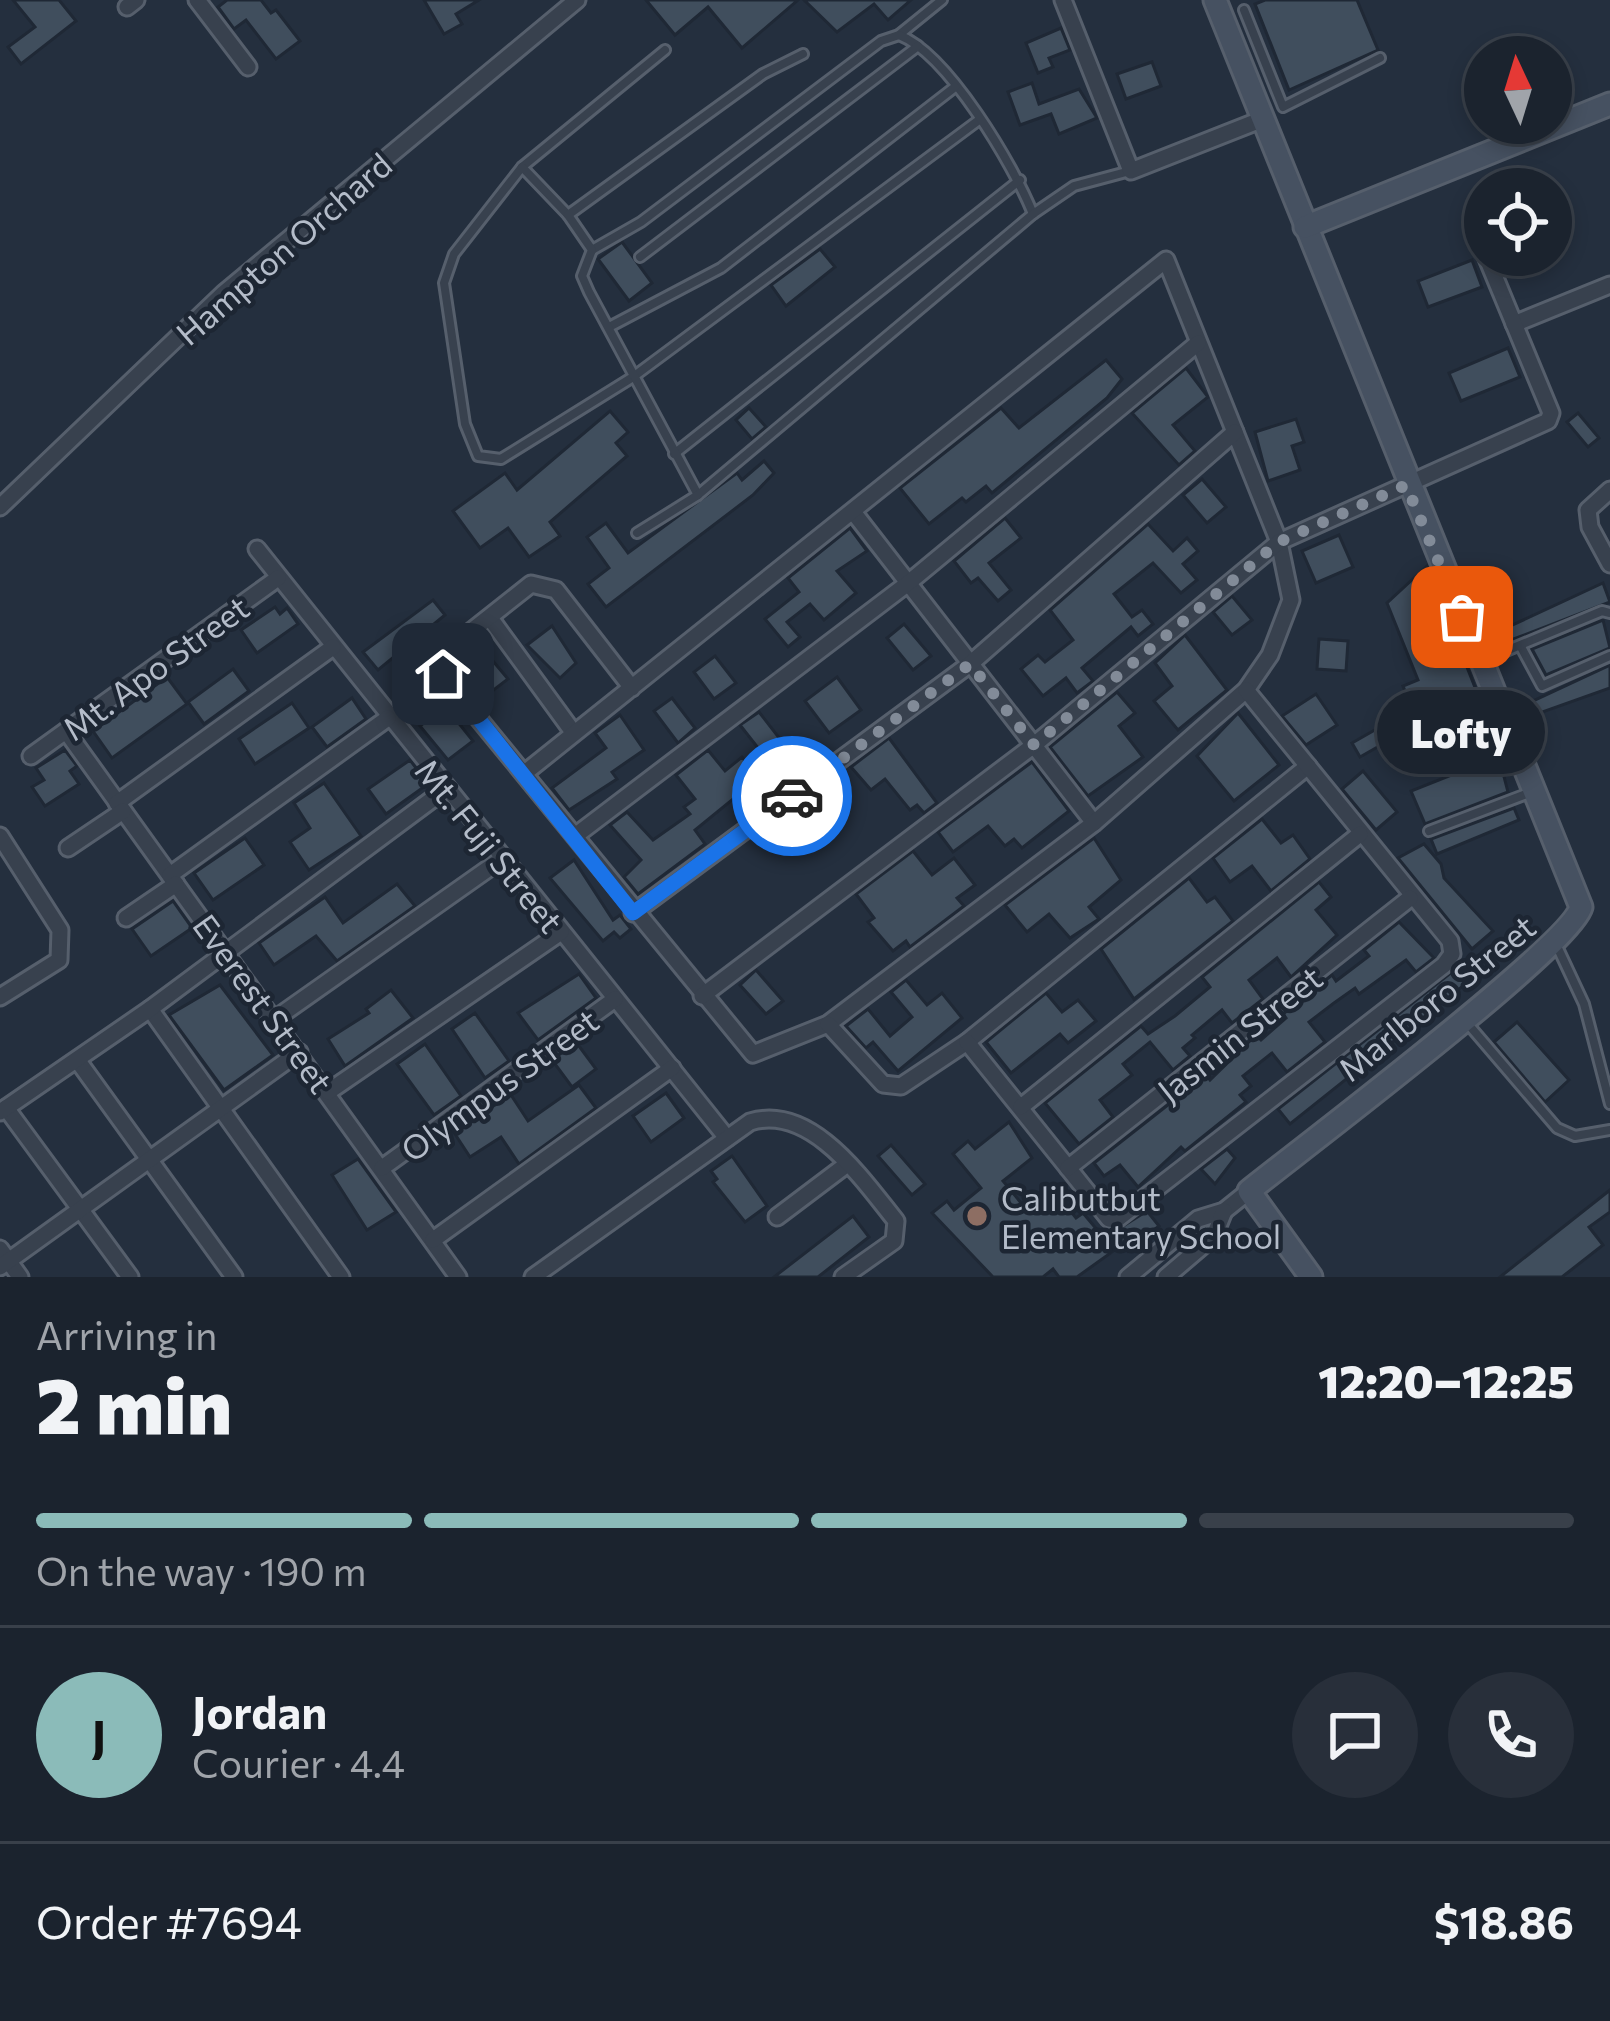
<!DOCTYPE html>
<html lang="en">
<head>
<meta charset="utf-8">
<style>
  :root { --surface:#1b232e; --page:#282f3a; --text:#f1f3f6; --muted:#a0a4aa; --line:#39404a; --accent:#8bbbb9 }
  body { margin:0; font-family:Commissioner,sans-serif; background:var(--page); color:var(--text); height:100vh; display:flex; flex-direction:column; font-size:45px; white-space:nowrap }
  * { box-sizing:border-box; margin:0 }
  p { font-size:39px; color:var(--muted) }
  .icon { flex:none; width:66px; height:66px; fill:none; stroke:currentColor; stroke-width:2; stroke-linecap:round; stroke-linejoin:round }
  .map { position:relative; height:1277px; overflow:hidden }
  .sheet { display:flex; flex-direction:column; background:var(--surface); flex:1 }
  .sheet>* { flex:none }
  .needle { width:78px; rotate:356deg }
  .fabs { position:absolute; left:1464px; top:36px; display:grid; gap:24px }
  .fabs a { display:grid; place-items:center; width:108px; height:108px; border-radius:50%; background:var(--surface); box-shadow:0 6px 18px #0003,0 0 0 3px var(--line); font-size:60px }
  .pin { position:absolute; display:grid; place-items:center; width:102px; height:102px; color:#fff; margin:-51px; border-radius:24px; box-shadow:0 6px 18px #0006 }
  .courier { position:absolute; display:grid; place-items:center; width:120px; height:120px; margin:-60px; border:9px solid #1a73e8; border-radius:50%; background:#fff; color:#222; box-shadow:0 3px 15px #0007 }
  .bubble { position:absolute; height:84px; border-radius:42px; background:var(--surface); box-shadow:0 6px 18px #0003,0 0 0 3px var(--line); font-size:39px; font-weight:800; line-height:84px; text-align:center }
  .overview em { font-style:normal; font-weight:800 }
  .overview div { display:flex; flex-direction:column-reverse }
  .overview { display:flex; align-items:center; justify-content:space-between; height:204px; padding:0 36px }
  h1 { font-size:78px; font-weight:800; line-height:90px }
  .bar { display:grid; grid-template-columns:repeat(4,1fr); gap:18px 12px; align-content:center; height:144px; padding:0 36px }
  .bar i { height:15px; border-radius:9px; background:var(--line) }
  .bar .selected { background:var(--accent) }
  .bar p { grid-column:span 4 }
  .line { display:flex; align-items:center; gap:30px; padding:0 36px; border-top:3px solid var(--line) }
  .line div { flex:1 }
  .round { display:grid; place-items:center; flex:none; width:126px; height:126px; border-radius:63px; background:var(--page) }
  .map>svg:first-child { display:block }
  .building { fill:#404e5d; stroke:#1f2835; stroke-width:3 }
  .lines { fill:none; stroke-linecap:round; stroke-linejoin:round }
  .lane-casing { stroke:#565f6c; stroke-width:14 }
  .street-casing { stroke:#565f6c; stroke-width:21 }
  .secondary-casing { stroke:#565f6c; stroke-width:27 }
  .lane { stroke:#38414e; stroke-width:8 }
  .street { stroke:#38414e; stroke-width:15 }
  .secondary { stroke:#465161; stroke-width:21 }
  .done { stroke:#828b98; stroke-width:12; stroke-dasharray:0 21.6 }
  .route { stroke:#1a73e8; stroke-width:15 }
  .education-dot { fill:#8d6e63; stroke:#1d2633; stroke-width:4.5 }
  .labels { text-anchor:middle; dominant-baseline:central; stroke-width:9; stroke-linejoin:round; paint-order:stroke }
  .street-label { font-size:33px; fill:#b4bcc9; stroke:#1d2633 }
  .poi-label { font-size:33px; fill:#b4bcc9; stroke:#1d2633; text-anchor:start }
</style>
</head>
<body>
<div class="map">
<svg width="1610" height="1277" viewBox="0 0 1610 1277">
  <rect width="100%" height="100%" fill="#242f3e"/>
  <!-- building -->
  <g class="building">
    <path d="M13 0H59L76 21 21 64 8 47 35 27Z"/>
    <path d="M227 0H261L271 13 276 10 300 41 276 59 246 20 234 29 218 7Z"/>
    <path d="M424 0H479L456 14 462 24 444 34Z"/>
    <path d="M646 0H798L742 48 708 7 675 35Z"/>
    <path d="M804 0H911L888 20 874 4 837 32Z"/>
    <path d="M1265 0H1357L1378 50 1289 90 1255 4Z"/>
    <path d="M1061 28 1070 50 1049 58 1053 67 1038 73 1026 43Z"/>
    <path d="M1152 62 1161 86 1126 99 1117 74Z"/>
    <path d="M1032 83 1039 104 1079 89 1097 118 1059 134 1051 114 1020 125 1008 92Z"/>
    <path d="M622 242 652 283 629 301 598 259Z"/>
    <path d="M820 249 835 267 786 306 771 285Z"/>
    <path d="M1472 260 1482 287 1428 307 1418 281Z"/>
    <path d="M1508 348 1520 377 1461 401 1449 373Z"/>
    <path d="M1106 360 1122 379 1107 398 992 493 986 486 966 502 962 498 929 524 900 488 1001 408 1019 428Z"/>
    <path d="M1186 368 1208 397 1173 425 1195 451 1179 465 1132 413Z"/>
    <path d="M749 408 766 427 752 439 736 420Z"/>
    <path d="M610 411 628 432 616 443 627 456 550 522 560 536 529 557 508 528 480 548 453 511 505 473 517 490Z"/>
    <path d="M1578 413 1599 438 1588 447 1567 422Z"/>
    <path d="M1296 419 1304 442 1292 446 1300 470 1268 481 1255 432Z"/>
    <path d="M764 461 774 473 753 495 606 607 588 584 609 568 587 537 606 523 628 553 737 473 742 480Z"/>
    <path d="M1202 479 1226 507 1207 523 1183 495Z"/>
    <path d="M1005 518 1021 538 989 563 1011 590 998 601 978 578 971 583 954 561Z"/>
    <path d="M1148 524 1173 551 1187 538 1198 551 1183 564 1197 580 1181 593 1153 563 1114 594 1132 617 1142 610 1153 624 1138 636 1131 627 1082 668 1093 681 1077 693 1066 678 1043 696 1021 669 1038 655 1045 662 1073 640 1050 610Z"/>
    <path d="M850 528 867 551 837 571 856 593 824 620 810 604 787 622 800 637 788 647 765 619 799 592 788 578Z"/>
    <path d="M1339 535 1353 567 1316 583 1302 551Z"/>
    <path d="M1427 566 1476 690 1465 695 1480 735 1453 744 1435 692 1410 703 1403 686 1418 680 1387 603Z"/>
    <path d="M1603 583 1610 602 1511 640 1506 628Z"/>
    <path d="M1232 596 1252 620 1232 635 1213 612Z"/>
    <path d="M433 600 445 615 378 670 363 652Z"/>
    <path d="M275 607 280 614 287 608 298 624 257 653 241 630Z"/>
    <path d="M1603 620 1610 648 1546 675 1532 649Z"/>
    <path d="M904 624 931 656 913 670 887 638Z"/>
    <path d="M552 626 576 663 560 678 527 645Z"/>
    <path d="M1185 635 1227 690 1178 730 1154 701 1172 686 1155 663Z"/>
    <path d="M1319 639 1348 641 1346 671 1317 669Z"/>
    <path d="M477 642 508 679 491 692 483 682 472 690 458 673 467 666 460 655Z"/>
    <path d="M715 656 736 683 714 699 694 672Z"/>
    <path d="M1610 665V688L1537 714 1531 702Z"/>
    <path d="M233 669 249 691 204 724 188 702Z"/>
    <path d="M167 677 187 704 112 758 93 731Z"/>
    <path d="M837 677 861 710 829 733 805 701Z"/>
    <path d="M1117 692 1135 713 1119 726 1143 757 1088 796 1050 747Z"/>
    <path d="M1316 694 1337 725 1306 745 1282 716Z"/>
    <path d="M352 698 366 719 327 747 312 727Z"/>
    <path d="M672 698 695 728 678 743 654 711Z"/>
    <path d="M292 703 309 728 255 764 239 739Z"/>
    <path d="M445 706 473 741 448 760 420 726Z"/>
    <path d="M759 712 780 739 762 753 740 725Z"/>
    <path d="M1238 713 1279 765 1234 801 1197 756Z"/>
    <path d="M620 715 644 750 612 772 617 779 569 810 552 788 606 748 595 733Z"/>
    <path d="M1380 727 1388 741 1360 757 1352 743Z"/>
    <path d="M889 738 937 803 924 813 917 805 910 810 885 779 871 790 851 767Z"/>
    <path d="M65 750 77 766 70 771 79 784 45 806 32 787 44 780 36 768Z"/>
    <path d="M708 750 725 771 742 757 759 778 695 830 705 844 638 894 624 877 641 860 610 825 627 812 653 840 690 814 684 807 695 799 676 775Z"/>
    <path d="M410 760 428 784 386 814 368 789Z"/>
    <path d="M1032 762 1069 811 1022 848 1014 839 1005 846 988 826 953 852 938 832Z"/>
    <path d="M1484 762 1488 770 1501 765 1508 792 1425 824 1411 791Z"/>
    <path d="M1363 771 1397 812 1376 830 1342 789Z"/>
    <path d="M324 783 361 836 309 870 290 842 310 828 294 803Z"/>
    <path d="M1514 808 1519 820 1437 854 1431 839Z"/>
    <path d="M1262 819 1281 843 1293 835 1310 859 1271 891 1252 866 1230 882 1213 858Z"/>
    <path d="M245 838 264 865 213 900 194 873Z"/>
    <path d="M1094 838 1121 880 1089 907 1099 919 1070 938 1049 914 1027 932 1005 905Z"/>
    <path d="M1424 844 1441 864 1444 878 1493 931 1472 949 1398 858Z"/>
    <path d="M913 851 932 875 954 858 975 885 957 898 964 906 910 947 906 941 893 951 868 922 874 918 856 894Z"/>
    <path d="M574 860 613 920 620 915 631 929 620 938 614 932 603 941 550 878Z"/>
    <path d="M1189 878 1207 902 1215 897 1233 921 1134 999 1101 949Z"/>
    <path d="M1319 882 1331 897 1316 910 1337 935 1291 977 1277 958 1249 980 1263 999 1232 1023 1222 1010 1192 1035 1195 1038 1183 1048 1190 1056 1173 1070 1150 1042 1123 1064 1132 1075 1100 1100 1113 1117 1079 1144 1045 1103 1141 1026 1148 1034 1175 1016 1210 987 1202 977Z"/>
    <path d="M397 884 415 906 337 961 316 936 274 965 259 943 325 897 343 923Z"/>
    <path d="M173 901 192 928 151 956 132 929Z"/>
    <path d="M1399 922 1434 958 1416 972 1406 960 1359 994 1355 988 1334 1003 1309 1022 1325 1042 1287 1072 1272 1053 1243 1076 1251 1086 1240 1095 1246 1102 1185 1151 1181 1147 1138 1187 1120 1165 1104 1176 1094 1163 1206 1075 1210 1080 1256 1035 1261 1040 1286 1018 1283 1014 1332 975 1336 981 1369 956 1364 950Z"/>
    <path d="M1457 968 1468 982 1290 1124 1278 1109Z"/>
    <path d="M756 970 783 1001 766 1014 740 985Z"/>
    <path d="M579 974 596 998 538 1040 518 1013Z"/>
    <path d="M906 980 927 1005 942 993 962 1018 898 1071 873 1042 866 1048 846 1026 868 1009 890 1036 912 1017 891 992Z"/>
    <path d="M220 985 273 1055 224 1090 169 1015Z"/>
    <path d="M391 990 413 1018 345 1066 328 1039 369 1013 366 1009Z"/>
    <path d="M1046 993 1062 1012 1078 1000 1096 1021 1068 1043 1060 1034 1011 1073 986 1042Z"/>
    <path d="M475 1013 509 1061 485 1078 452 1029Z"/>
    <path d="M1517 1022 1569 1080 1545 1102 1494 1042Z"/>
    <path d="M576 1042 596 1069 572 1087 552 1060Z"/>
    <path d="M425 1044 461 1096 434 1115 397 1064Z"/>
    <path d="M579 1085 596 1108 519 1164 501 1137 470 1157 453 1131 511 1095 528 1121Z"/>
    <path d="M666 1093 684 1118 651 1142 633 1116Z"/>
    <path d="M1009 1122 1032 1158 1003 1181 1026 1209 1052 1188 1076 1218 1083 1213 1104 1238 1147 1211 1159 1226 1128 1251 1123 1244 1077 1277H1059L1053 1269 1043 1277H993L932 1213 947 1201 954 1210 981 1188 953 1154 968 1141 975 1149Z"/>
    <path d="M891 1145 925 1184 912 1195 878 1156Z"/>
    <path d="M1227 1149 1235 1158 1215 1184 1201 1169Z"/>
    <path d="M732 1156 767 1206 745 1222 713 1182 717 1179 711 1171Z"/>
    <path d="M358 1159 396 1212 367 1230 332 1175Z"/>
    <path d="M1610 1190V1212L1589 1227 1603 1245 1562 1277H1500Z"/>
    <path d="M853 1216 869 1237 818 1277H774Z"/>
  </g>
  <g class="lines">
    <!-- lane casing -->
    <g class="lane-casing">
      <g id="lane">
        <path d="M1244 10 1283 107 1380 58"/>
        <path d="M900 34 942 0"/>
        <path d="M665 50 522 167 454 254 444 283 465 424 478 456 501 459 633 377 979 120"/>
        <path d="M522 167 568 215"/>
        <path d="M592 250 641 222 881 41 899 35C948 54 1014 166 1033 214"/>
        <path d="M640 257 918 46"/>
        <path d="M611 326 721 268 955 87"/>
        <path d="M674 454 1020 180"/>
        <path d="M698 495 589 292 582 276 592 250 568 215 763 74 803 54"/>
        <path d="M637 533 698 495 1033 214 1074 186 1130 171"/>
        <path d="M1521 647 1542 686 1610 656"/>
        <path d="M1482 661 1602 611 1610 613"/>
        <path d="M1429 831 1529 793"/>
        <path d="M1555 942 1584 1004 1610 1104"/>
        <path d="M1468 1024 1557 1128 1575 1136 1610 1130"/>
      </g>
    </g>
    <!-- street casing -->
    <g class="street-casing">
      <g id="street">
        <path d="M197 0 248 67"/>
        <path d="M1063 0 1131 171 1263 119"/>
        <path d="M127 7 136 0"/>
        <path d="M1514 324 1610 285"/>
        <path d="M1610 490 1588 510 1590 527 1610 564"/>
        <path d="M0 507 224 293 577 0"/>
        <path d="M854 513 1094 823"/>
        <path d="M257 549 727 1138"/>
        <path d="M490 618 573 732"/>
        <path d="M66 731 458 1277"/>
        <path d="M31 756 278 578"/>
        <path d="M526 772 1166 260 1279 542 1291 600 1270 655 1246 690 1094 823 828 1024 753 1054 474 713 438 667 440 656 531 584 556 590 632 688"/>
        <path d="M117 803 333 647"/>
        <path d="M0 836 60 930 59 960 0 997"/>
        <path d="M575 836 907 584 1198 343"/>
        <path d="M68 848 123 811"/>
        <path d="M170 875 388 718"/>
        <path d="M633 913 970 664 1235 432"/>
        <path d="M126 918 176 884"/>
        <path d="M702 996 1034 745 1279 542 1548 421 1551 413 1486 256"/>
        <path d="M150 1009 341 1277"/>
        <path d="M275 1019 502 859"/>
        <path d="M828 1024 883 1084 901 1086 967 1042 1308 766"/>
        <path d="M967 1042 1109 1219 1116 1220 1444 965 1452 954 1450 941 1246 690"/>
        <path d="M78 1061 234 1277"/>
        <path d="M328 1092 561 932"/>
        <path d="M1021 1107 1360 834"/>
        <path d="M6 1108 130 1277"/>
        <path d="M0 1112 150 1009 446 789"/>
        <path d="M382 1168 615 999"/>
        <path d="M1068 1168 1410 898"/>
        <path d="M777 1217 846 1165"/>
        <path d="M433 1240 672 1068"/>
        <path d="M0 1249 20 1277"/>
        <path d="M0 1267 299 1052"/>
        <path d="M533 1277 750 1122C811 1103 863 1180 896 1221L894 1241 843 1277"/>
        <path d="M1128 1277 1198 1219 1224 1211 1249 1191"/>
        <path d="M1166 1277 1214 1236 1224 1211"/>
      </g>
    </g>
    <!-- secondary casing -->
    <g class="secondary-casing">
      <g id="secondary">
        <path d="M1215 0 1581 907C1571 946 1300 1150 1249 1191L1311 1277"/>
        <path d="M1305 227 1610 104"/>
      </g>
    </g>
    <!-- lane -->
    <use href="#lane" class="lane"/>
    <!-- street -->
    <use href="#street" class="street"/>
    <!-- secondary -->
    <use href="#secondary" class="secondary"/>
  </g>
  <g class="lines">
    <!-- done -->
    <path class="done" d="M792 796 970 664 1034 745 1279 542 1406 485 1462 617"/>
    <!-- route -->
    <path class="route" d="M443 674 633 913 792 796"/>
  </g>
  <!-- markers -->
  <circle class="education-dot" cx="977" cy="1216" r="12"/>
  <g class="labels">
    <!-- street labels -->
    <g class="street-label">
      <text transform="translate(283 248) rotate(-41)">Hampton Orchard</text>
      <text transform="translate(155 667) rotate(-36)">Mt. Apo Street</text>
      <text transform="translate(490 845) rotate(51)">Mt. Fuji Street</text>
      <text transform="translate(1436 997) rotate(-39)">Marlboro Street</text>
      <text transform="translate(264 1003) rotate(54)">Everest Street</text>
      <text transform="translate(1239 1033) rotate(-38)">Jasmin Street</text>
      <text transform="translate(499 1084) rotate(-36)">Olympus Street</text>
    </g>
    <!-- poi labels -->
    <g class="poi-label">
      <text x="1001" y="1197">Calibutbut<tspan x="1001" dy="38">Elementary School</tspan></text>
    </g>
  </g>
</svg>
<div class="fabs">
<a><svg class="needle" viewBox="-14 -14 28 28"><path d="M0-13l5 13h-10z" fill="#e53935"/><path d="M0 13l5-13h-10z" fill="#a0a4aa"/></svg></a>
<a><svg class="icon" aria-label="locate" viewBox="0 0 24 24"><circle cx="12" cy="12" r="6"/><path d="M12 2v4M12 18v4M2 12h4M18 12h4"/></svg></a>
</div>
<div class="pin" style="left:1462px;top:617px;background:#ea580c"><svg class="icon" aria-label="bag" viewBox="0 0 24 24"><path d="M5 8h14l-1 12H6zM9 8a3 3 0 0 1 6 0"/></svg></div>
<div class="pin" style="left:443px;top:674px;background:#1f2937"><svg class="icon" aria-label="home" viewBox="0 0 24 24"><path d="M3 11l9-7 9 7M6 9v11h12V9"/></svg></div>
<div class="courier" style="left:792px;top:796px"><svg class="icon" aria-label="car" viewBox="0 0 24 24"><path d="M5 17H2v-5l4-1 3-4h7l3 4 3 1v5h-3M9 17h6M6 11h13"/><circle cx="7" cy="17" r="2"/><circle cx="17" cy="17" r="2"/></svg></div>
<div class="bubble" style="left:1377px;top:690px;width:168px">Lofty</div>
</div>
<section class="sheet">
<div class="overview"><div><h1>2 min</h1><p>Arriving in</p></div><em>12:20–12:25</em></div>
<div class="bar"><i class="selected"></i><i class="selected"></i><i class="selected"></i><i></i><p>On the way · 190 m</p></div>
<div class="line" style="height:216px"><b class="round" style="background:var(--accent);color:#111">J</b><div><b>Jordan</b><p>Courier · 4.4</p></div><a class="round"><svg class="icon" aria-label="chat" viewBox="0 0 24 24"><path d="M4 5h16v11H9l-5 4z"/></svg></a><a class="round"><svg class="icon" aria-label="phone" viewBox="0 0 24 24"><path d="M5 4h4l2 5-3 2q2 4 5 5l2-3 5 2v4C11 20 4 13 5 4z"/></svg></a></div>
<div class="line" style="height:156px"><div>Order #7694</div><b>$18.86</b></div>
</section>
</body>
</html>
